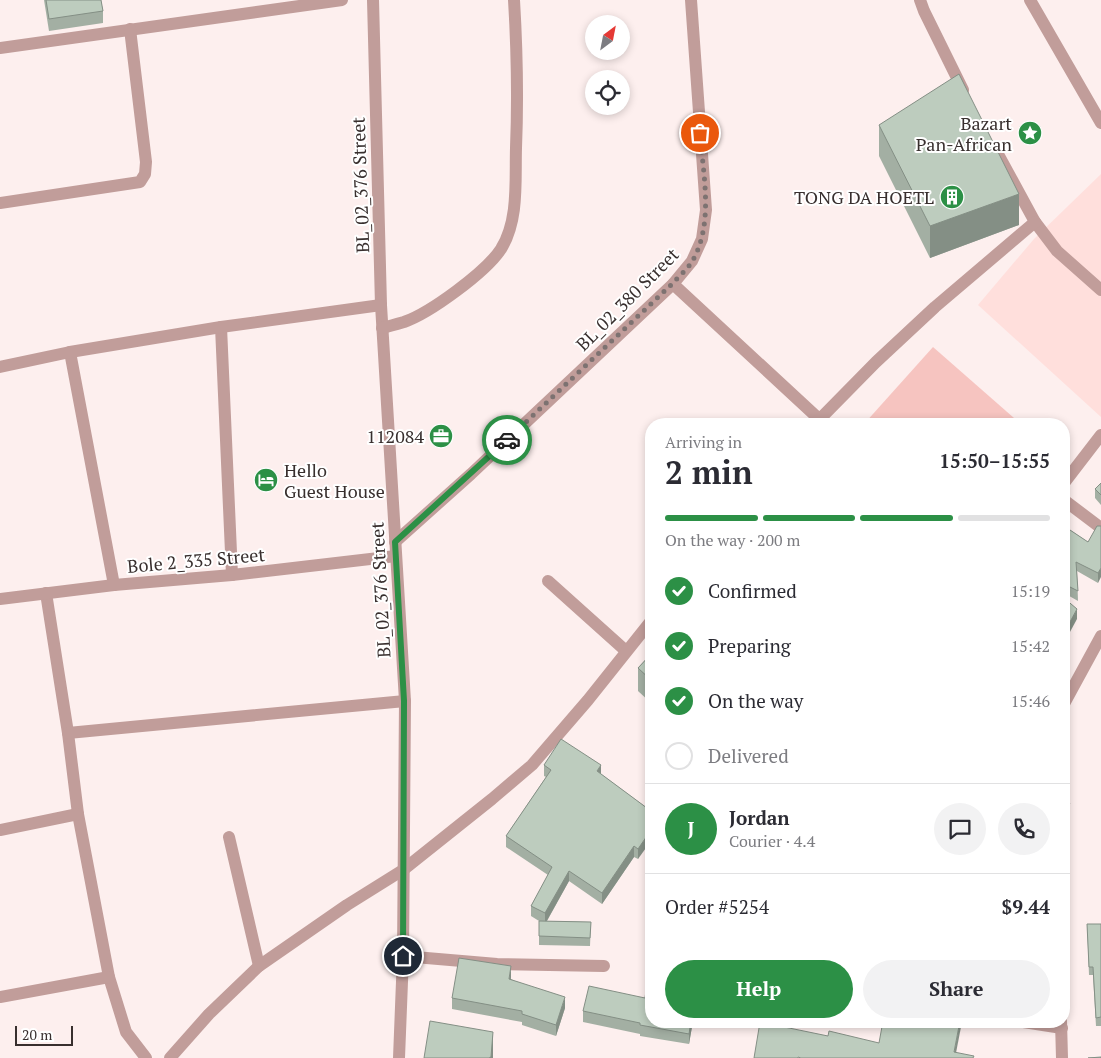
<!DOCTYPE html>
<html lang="en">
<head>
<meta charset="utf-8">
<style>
  :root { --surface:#fff; --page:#f2f2f3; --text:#2b2b33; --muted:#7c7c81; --line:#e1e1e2; --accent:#2c9046 }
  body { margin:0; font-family:"PT Serif",serif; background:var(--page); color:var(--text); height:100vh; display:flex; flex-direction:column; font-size:19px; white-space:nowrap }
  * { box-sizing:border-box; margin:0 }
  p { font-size:16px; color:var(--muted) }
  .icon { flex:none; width:28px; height:28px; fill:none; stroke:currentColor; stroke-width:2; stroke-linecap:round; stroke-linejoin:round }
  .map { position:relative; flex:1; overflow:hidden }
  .sheet { position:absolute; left:645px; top:418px; width:425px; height:610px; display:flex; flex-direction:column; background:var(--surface); border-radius:20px; box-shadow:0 2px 8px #0003 }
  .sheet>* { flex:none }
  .needle { width:32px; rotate:32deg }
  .fabs { position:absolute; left:585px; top:15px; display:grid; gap:10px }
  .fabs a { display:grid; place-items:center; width:45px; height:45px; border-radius:50%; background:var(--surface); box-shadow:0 2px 8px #0003; font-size:25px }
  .scale { position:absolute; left:15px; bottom:12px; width:58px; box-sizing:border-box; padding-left:5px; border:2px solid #382f2e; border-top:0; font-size:14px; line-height:18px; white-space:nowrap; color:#382f2e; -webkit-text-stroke:4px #fff; paint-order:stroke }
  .pin { position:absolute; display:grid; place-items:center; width:42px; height:42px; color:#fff; margin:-21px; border:2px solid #fff; border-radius:50%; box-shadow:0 1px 5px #0007 }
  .courier { position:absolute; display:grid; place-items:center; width:50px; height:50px; margin:-25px; border:4px solid #2c9046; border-radius:50%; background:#fff; color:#222; box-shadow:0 1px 6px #0007 }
  .summary em { font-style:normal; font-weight:600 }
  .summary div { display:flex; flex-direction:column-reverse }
  .summary { display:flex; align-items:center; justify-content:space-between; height:85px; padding:0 20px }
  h1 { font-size:32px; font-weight:600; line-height:38px }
  .bar { display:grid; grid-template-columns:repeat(4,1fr); gap:8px 5px; align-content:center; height:60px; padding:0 20px }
  .bar i { height:6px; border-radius:4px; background:var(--line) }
  .bar .selected { background:var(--accent) }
  .bar p { grid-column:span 4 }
  .line { display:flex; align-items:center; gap:12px; padding:0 20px; border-top:1px solid var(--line) }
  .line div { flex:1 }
  .round { display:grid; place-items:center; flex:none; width:52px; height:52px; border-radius:26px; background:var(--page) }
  ol { padding:0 20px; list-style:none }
  li { display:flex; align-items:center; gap:15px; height:55px }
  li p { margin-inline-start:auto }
  li .icon { padding:5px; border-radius:50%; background:var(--accent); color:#fff; stroke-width:4 }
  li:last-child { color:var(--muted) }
  li i { width:28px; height:28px; border:2px solid var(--line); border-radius:50% }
  .action { display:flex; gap:10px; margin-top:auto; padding:10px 20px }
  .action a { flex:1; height:58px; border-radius:30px; background:var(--accent); color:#fff; font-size:20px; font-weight:600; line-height:58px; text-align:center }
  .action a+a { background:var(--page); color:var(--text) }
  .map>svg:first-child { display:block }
  .built { fill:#ffdfdc }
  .green { fill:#f6c4c0 }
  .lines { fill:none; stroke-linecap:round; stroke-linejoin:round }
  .street { stroke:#c19d9a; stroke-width:12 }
  .wall { fill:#a3afa3 }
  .shaded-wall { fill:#848f85 }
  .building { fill:#bdccbe; stroke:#848f85 }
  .done { stroke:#7d7271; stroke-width:5; stroke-dasharray:0 9 }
  .route { stroke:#2c9046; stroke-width:6 }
  .labels { text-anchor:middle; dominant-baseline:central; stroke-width:4; stroke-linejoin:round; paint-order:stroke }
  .poi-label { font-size:18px; fill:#382f2e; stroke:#fff; text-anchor:end }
  .street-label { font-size:18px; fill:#382f2e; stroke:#fff }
</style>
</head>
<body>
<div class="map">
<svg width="1101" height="1058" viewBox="0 0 1101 1058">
  <rect width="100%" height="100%" fill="#fdefee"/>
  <!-- built -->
  <path class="built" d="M1101 174V417L978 305 1034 239Z"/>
  <!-- green -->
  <path class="green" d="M933 347 1021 424H864Z"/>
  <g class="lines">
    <!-- street -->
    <g class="street">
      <path d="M373 0 381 305 405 701 403 956 399 1058"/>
      <path d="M920 0 924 11 963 90"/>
      <path d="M1030 0 1101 123"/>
      <path d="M0 48 342 0"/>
      <path d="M998 154 1035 222 1057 251 1101 290"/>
      <path d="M0 203 140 182 145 174 146 162 130 29"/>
      <path d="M673 284 819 419"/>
      <path d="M221 327 232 575"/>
      <path d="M382 328C390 326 397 324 404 322 430 313 486 272 501 249 519 220 515 181 516 148 518 99 517 50 514 0"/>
      <path d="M70 352 114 585"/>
      <path d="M0 367 70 352 221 327 381 305"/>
      <path d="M815 424 876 362 935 307 1035 222"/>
      <path d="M1064 483 1101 435"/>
      <path d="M1064 500 1101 528"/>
      <path d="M395 542 471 474 673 284 692 261 702 239 706 210 691 0"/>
      <path d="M548 581 626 651"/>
      <path d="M46 593 68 733 78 814 109 977 126 1032 146 1058"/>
      <path d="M0 599 114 585 232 575 396 556"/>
      <path d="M1064 704 1101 636"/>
      <path d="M68 733 405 701"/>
      <path d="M0 830 78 814"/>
      <path d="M229 837 259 966"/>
      <path d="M403 956 497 964 604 966"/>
      <path d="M0 997 109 977"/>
      <path d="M1017 1021 1062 1028"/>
      <path d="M1061 1021 1062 1058"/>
      <path d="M170 1058 209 1014 259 966 347 905 403 870 492 799 532 765 588 700 651 621"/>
    </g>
  </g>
  <!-- wall -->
  <g class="wall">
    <path d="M44 0H101L103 11V23L49 31Z"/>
    <path d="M879 125 1019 225 930 258 879 156Z"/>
    <path d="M1101 483V505L1095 498V489Z"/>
    <path d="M1064 526 1088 542 1101 526 1098 583 1077 571 1078 601 1064 593Z"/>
    <path d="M651 654V703L638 691V668Z"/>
    <path d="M544 765 601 774 651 811 638 859 634 857 602 904 569 881 547 921 591 922 590 946 539 945V921L531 916V906L548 875 506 847V836L546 777 544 776Z"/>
    <path d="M1087 924H1101V1026H1096L1093 975H1089Z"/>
    <path d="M511 977V979L565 1008 556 1036 522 1025V1022L452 1009V998Z"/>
    <path d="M583 1011 693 1021 689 1044 640 1036V1034L583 1022Z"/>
  </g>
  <!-- shaded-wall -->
  <g class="shaded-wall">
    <path d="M1019 194V225L930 258V226Z"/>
    <path d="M1101 568V577L1098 583V573Z"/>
    <path d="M1077 609V619L1064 643V633Z"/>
    <path d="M601 765V776L597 771Z"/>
    <path d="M1070 804V827L1064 831V808Z"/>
    <path d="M651 830V841L638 859V849Z"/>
    <path d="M634 846V857L602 904V893Z"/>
    <path d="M569 871V881L545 924V913Z"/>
    <path d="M511 966V977L509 990V979Z"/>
    <path d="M565 997V1008L556 1036V1025Z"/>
    <path d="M691 1021H693L689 1044V1034Z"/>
    <path d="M960 1021H961V1027L955 1058 954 1052Z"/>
    <path d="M493 1032V1058H489Z"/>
  </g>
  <!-- building -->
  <g class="building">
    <path d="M46 0H101L103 11 49 19Z"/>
    <path d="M959 74 1019 194 930 226 879 125Z"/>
    <path d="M1101 483V495L1095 489Z"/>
    <path d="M1064 526 1088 542 1097 526H1101V568L1098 573 1076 562 1078 591 1064 584Z"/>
    <path d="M1064 598 1077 609 1064 633Z"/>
    <path d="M651 654V680L638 668Z"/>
    <path d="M561 739 601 765 597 771 651 811V830L638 849 634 846 602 893 569 871 545 913 531 906 552 867 506 836 551 770 544 765Z"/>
    <path d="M1064 795 1070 804 1064 808Z"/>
    <path d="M539 921 591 922 590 938 539 936Z"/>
    <path d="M1087 924H1101V1017L1096 1018 1093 967H1089Z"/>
    <path d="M459 958 511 966 509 979 565 997 556 1025 522 1014V1011L452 998Z"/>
    <path d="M647 983 651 984V1021H691L689 1034 640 1025V1023L583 1011 589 986 645 998Z"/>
    <path d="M430 1021 493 1032 491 1057 489 1058H424Z"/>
    <path d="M883 1021H960L954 1052 974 1056 973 1058H801L798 1057V1058H754L760 1022 828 1036 829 1031 879 1043Z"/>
    <path d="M1101 1057V1058H1088Z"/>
  </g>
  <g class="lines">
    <!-- done -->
    <path class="done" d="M507 440 672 284C679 276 688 269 693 260 714 222 703 174 700 133"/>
    <!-- route -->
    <path class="route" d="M403 956 404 701 395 542 507 440"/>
  </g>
  <!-- icons -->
  <defs>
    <g id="sight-disc" transform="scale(1.25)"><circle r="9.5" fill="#2c9046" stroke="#fff"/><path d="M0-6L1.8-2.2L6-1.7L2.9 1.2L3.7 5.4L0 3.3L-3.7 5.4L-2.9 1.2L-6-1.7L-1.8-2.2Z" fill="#fff"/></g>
    <g id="building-disc" transform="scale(1.25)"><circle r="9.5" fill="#2c9046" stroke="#fff"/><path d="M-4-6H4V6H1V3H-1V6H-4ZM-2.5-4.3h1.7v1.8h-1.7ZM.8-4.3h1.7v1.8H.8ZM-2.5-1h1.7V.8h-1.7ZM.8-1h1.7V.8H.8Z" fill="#fff"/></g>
    <g id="office-disc" transform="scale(1.25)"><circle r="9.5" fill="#2c9046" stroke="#fff"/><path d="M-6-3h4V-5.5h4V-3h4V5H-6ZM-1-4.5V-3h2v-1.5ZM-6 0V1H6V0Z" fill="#fff"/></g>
    <g id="hotel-disc" transform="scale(1.25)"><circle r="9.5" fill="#2c9046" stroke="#fff"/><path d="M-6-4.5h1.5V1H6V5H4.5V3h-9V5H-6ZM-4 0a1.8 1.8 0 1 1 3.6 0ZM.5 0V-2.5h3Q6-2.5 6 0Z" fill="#fff"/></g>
  </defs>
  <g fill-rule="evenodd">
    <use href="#sight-disc" x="1030" y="133"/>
    <use href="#building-disc" x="952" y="197"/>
    <use href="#office-disc" x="441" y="436"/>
    <use href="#hotel-disc" x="266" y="480"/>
  </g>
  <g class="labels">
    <!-- poi labels -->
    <g class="poi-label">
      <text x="1012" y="123">Bazart<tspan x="1012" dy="21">Pan-African</tspan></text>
      <text x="934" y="197">TONG DA HOETL</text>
      <text x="424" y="436">112084</text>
      <text x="284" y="470" text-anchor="start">Hello<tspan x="284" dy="21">Guest House</tspan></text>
    </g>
    <!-- street labels -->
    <g class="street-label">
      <text transform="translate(360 185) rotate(-92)">BL_02_376 Street</text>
      <text transform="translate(627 299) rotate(-45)">BL_02_380 Street</text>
      <text transform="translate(196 560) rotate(-5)">Bole 2_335 Street</text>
      <text transform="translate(380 590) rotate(-93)">BL_02_376 Street</text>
    </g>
  </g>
</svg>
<div class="fabs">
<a><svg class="needle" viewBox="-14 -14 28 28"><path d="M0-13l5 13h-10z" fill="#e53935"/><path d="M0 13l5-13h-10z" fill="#7c7c81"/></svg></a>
<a><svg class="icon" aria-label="locate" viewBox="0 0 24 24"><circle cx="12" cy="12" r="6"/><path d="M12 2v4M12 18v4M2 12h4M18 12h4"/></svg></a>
</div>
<div class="scale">20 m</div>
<div class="pin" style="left:700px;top:133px;background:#ea580c"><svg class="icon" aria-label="bag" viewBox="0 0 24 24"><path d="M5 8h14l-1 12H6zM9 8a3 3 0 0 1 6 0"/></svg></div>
<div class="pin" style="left:403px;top:956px;background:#1f2937"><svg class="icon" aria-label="home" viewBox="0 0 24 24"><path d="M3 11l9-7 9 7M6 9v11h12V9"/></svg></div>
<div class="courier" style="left:507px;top:440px"><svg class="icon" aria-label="car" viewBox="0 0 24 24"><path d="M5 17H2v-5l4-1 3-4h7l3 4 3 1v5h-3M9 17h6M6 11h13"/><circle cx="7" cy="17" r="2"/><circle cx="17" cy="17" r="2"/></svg></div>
<section class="sheet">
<div class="summary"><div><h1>2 min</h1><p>Arriving in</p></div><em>15:50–15:55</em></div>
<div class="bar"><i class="selected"></i><i class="selected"></i><i class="selected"></i><i></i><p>On the way · 200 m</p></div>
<ol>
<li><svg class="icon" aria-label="check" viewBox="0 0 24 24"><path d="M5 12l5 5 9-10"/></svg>Confirmed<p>15:19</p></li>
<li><svg class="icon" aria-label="check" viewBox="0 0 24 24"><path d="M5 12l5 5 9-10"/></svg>Preparing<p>15:42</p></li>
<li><svg class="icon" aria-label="check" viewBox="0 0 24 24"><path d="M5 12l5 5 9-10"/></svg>On the way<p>15:46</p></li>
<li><i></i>Delivered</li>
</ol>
<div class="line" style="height:90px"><b class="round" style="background:var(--accent);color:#fff">J</b><div><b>Jordan</b><p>Courier · 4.4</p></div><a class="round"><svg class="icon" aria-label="chat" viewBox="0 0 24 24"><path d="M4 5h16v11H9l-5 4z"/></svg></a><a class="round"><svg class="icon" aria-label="phone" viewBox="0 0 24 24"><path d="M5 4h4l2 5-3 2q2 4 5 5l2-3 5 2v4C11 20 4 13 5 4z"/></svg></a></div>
<div class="line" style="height:65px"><div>Order #5254</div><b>$9.44</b></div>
<div class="action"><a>Help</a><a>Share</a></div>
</section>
</div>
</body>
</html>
